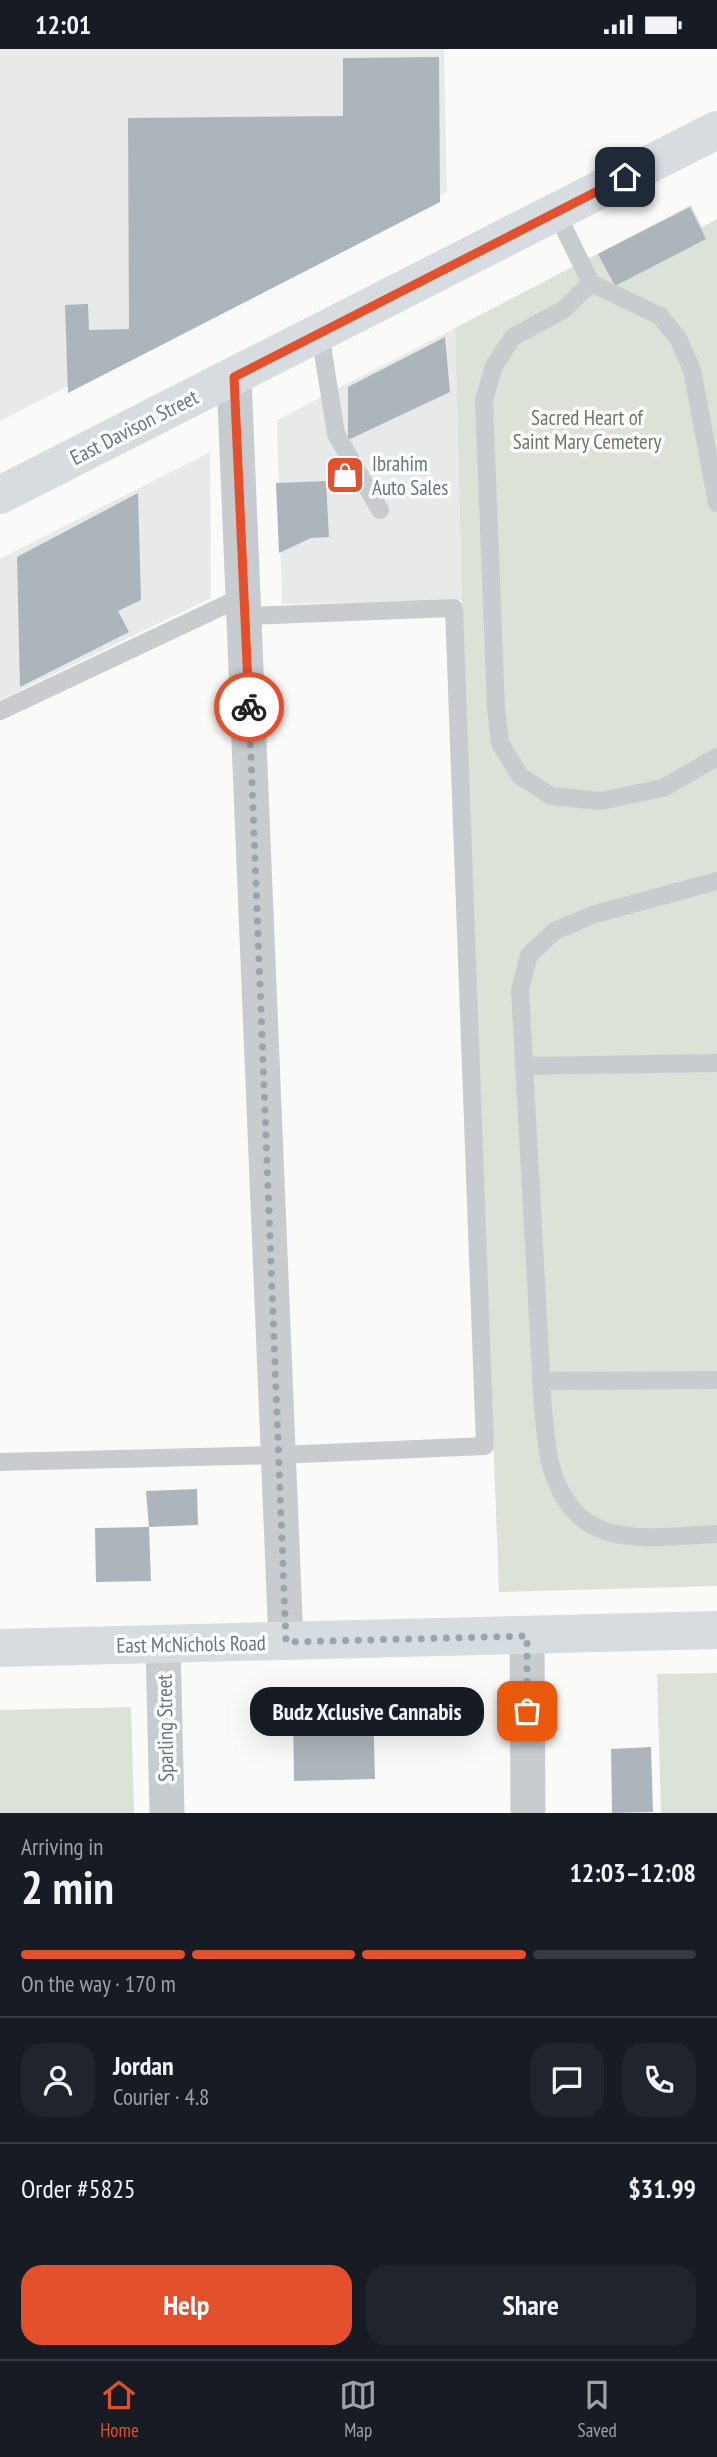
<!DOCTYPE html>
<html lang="en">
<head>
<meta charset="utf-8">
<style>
  :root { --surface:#171b24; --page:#20242c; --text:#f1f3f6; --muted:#9ea1a6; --line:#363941; --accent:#e5502c }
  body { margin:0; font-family:"PT Sans Narrow",sans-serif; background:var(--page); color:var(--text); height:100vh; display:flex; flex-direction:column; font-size:26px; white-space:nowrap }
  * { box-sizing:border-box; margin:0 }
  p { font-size:23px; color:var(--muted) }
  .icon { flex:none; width:38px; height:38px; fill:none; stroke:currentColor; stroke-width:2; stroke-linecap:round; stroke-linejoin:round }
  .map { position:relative; height:1764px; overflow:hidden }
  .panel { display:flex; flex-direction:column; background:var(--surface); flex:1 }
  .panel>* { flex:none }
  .pin { position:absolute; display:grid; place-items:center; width:60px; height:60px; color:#fff; margin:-30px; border-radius:14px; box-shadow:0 4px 10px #0006 }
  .courier { position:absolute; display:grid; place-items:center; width:70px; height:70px; margin:-35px; border:5px solid #e5502c; border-radius:50%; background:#fff; color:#222; box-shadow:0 2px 9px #0007 }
  .bubble { position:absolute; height:49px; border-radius:21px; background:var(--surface); box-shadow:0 7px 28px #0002; font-size:23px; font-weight:700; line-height:49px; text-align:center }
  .headline em { font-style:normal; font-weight:700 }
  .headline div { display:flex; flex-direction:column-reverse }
  .headline { display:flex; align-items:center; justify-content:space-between; height:119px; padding:0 21px }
  h1 { font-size:46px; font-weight:700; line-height:52px }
  .bar { display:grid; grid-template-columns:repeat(4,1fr); gap:10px 7px; align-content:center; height:84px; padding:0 21px }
  .bar i { height:9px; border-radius:5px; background:var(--line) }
  .bar .selected { background:var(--accent) }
  .bar p { grid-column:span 4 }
  .line { display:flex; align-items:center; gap:18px; padding:0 21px; border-top:2px solid var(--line) }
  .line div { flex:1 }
  .round { display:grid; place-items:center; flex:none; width:74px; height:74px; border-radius:21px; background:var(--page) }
  .button { display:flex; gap:14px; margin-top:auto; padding:14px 21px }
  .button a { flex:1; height:80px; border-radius:21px; background:var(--accent); color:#fff; font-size:28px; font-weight:700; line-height:80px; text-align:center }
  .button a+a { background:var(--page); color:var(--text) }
  .status { display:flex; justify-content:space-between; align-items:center; height:49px; padding:0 35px; background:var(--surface); direction:ltr }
  .status svg { height:19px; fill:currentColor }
  .menu { display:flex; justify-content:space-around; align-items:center; height:98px; border-top:2px solid var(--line); background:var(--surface); font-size:19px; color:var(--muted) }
  .menu a { display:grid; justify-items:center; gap:4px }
  .menu .selected { color:var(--accent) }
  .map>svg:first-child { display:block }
  .built { fill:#e8e9e9 }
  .green { fill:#dce2d8 }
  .building { fill:#acb5bb }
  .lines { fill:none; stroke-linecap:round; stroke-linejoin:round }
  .service { stroke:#c8cccf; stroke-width:18 }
  .minor { stroke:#c8cccf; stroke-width:35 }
  .secondary { stroke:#d6dcdf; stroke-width:38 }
  .done { stroke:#98a5ac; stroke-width:7; stroke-dasharray:0 12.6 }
  .route { stroke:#e5502c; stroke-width:9 }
  .labels { text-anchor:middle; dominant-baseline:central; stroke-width:7; stroke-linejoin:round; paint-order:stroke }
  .park-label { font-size:21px; fill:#687a63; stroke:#fff }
  .street-label { font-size:21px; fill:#647783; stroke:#fff }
  .poi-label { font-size:21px; fill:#647783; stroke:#fff; text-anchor:start }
</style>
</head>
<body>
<div class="status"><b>12:01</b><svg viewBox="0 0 49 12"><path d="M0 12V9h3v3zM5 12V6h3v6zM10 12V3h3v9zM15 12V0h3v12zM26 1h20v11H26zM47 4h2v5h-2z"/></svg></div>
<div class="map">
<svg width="717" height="1764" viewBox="0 0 717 1764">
  <rect width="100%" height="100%" fill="#fafaf8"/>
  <!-- built -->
  <g class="built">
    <path d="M0 0H444L447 143 0 372Z"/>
    <path d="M455 279 462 551 282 555 277 371Z"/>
    <path d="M210 403 211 549 0 651V510Z"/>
  </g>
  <!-- green -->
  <g class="green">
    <path d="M691 156 702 178 717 170V1537L499 1543 462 551 455 279Z"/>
    <path d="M717 1624V1764H661L657 1625Z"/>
    <path d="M131 1658 134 1764H0V1661Z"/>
  </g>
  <!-- building -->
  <g class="building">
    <path d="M439 8 440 153 68 344 65 256 88 255 89 281 129 280 128 69 343 67V9Z"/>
    <path d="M690 158 706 190 615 237 598 205Z"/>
    <path d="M445 288 450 343 348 391V338Z"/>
    <path d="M326 432 329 488 311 489 279 504 276 434Z"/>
    <path d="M138 444 141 551 118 562 129 583 20 638 17 508Z"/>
    <path d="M197 1440 198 1476 149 1478 151 1532 96 1533 95 1479 149 1478 146 1442Z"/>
    <path d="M373 1658 375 1730 294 1732 293 1659Z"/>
    <path d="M651 1698 653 1763 612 1764 611 1700Z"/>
  </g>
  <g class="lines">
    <!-- service -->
    <g class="service">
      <path d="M556 163 591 234 660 267 678 289 692 321 717 454"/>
      <path d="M591 234 563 261 513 288 494 317 484 351 496 659 500 694 520 727 551 747 600 752 663 739 717 708"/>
      <path d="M320 284 336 385 380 461"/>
      <path d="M0 662 244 547"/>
      <path d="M717 832 592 866 555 882 529 906 520 941 543 1360C545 1377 546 1396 550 1413 573 1505 644 1488 717 1485"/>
      <path d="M524 1017 717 1014"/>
      <path d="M541 1332 717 1331"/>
      <path d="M0 1413 279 1406 485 1397 454 559 245 567"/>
    </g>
    <!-- minor -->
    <g class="minor">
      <path d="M234 328 286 1593"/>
      <path d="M527 1587 528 1764"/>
      <path d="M163 1595 167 1764"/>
    </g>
    <!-- secondary -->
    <g class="secondary">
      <path d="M0 446 717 81"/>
      <path d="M0 1599 717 1581"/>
    </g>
  </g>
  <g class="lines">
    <!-- done -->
    <path class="done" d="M249 658 286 1593 527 1587V1662"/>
    <!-- route -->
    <path class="route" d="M249 658 234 328 625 128"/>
  </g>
  <!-- icons -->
  <defs>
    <g id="shop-square" transform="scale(2.0125)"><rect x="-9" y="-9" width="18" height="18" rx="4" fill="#e5502c" stroke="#fff"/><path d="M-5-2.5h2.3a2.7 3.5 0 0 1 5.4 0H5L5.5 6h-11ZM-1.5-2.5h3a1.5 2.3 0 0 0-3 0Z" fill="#fff"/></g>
  </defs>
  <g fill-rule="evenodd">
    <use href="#shop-square" x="345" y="426"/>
  </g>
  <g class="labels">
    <!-- park labels -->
    <g class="park-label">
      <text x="587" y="368">Sacred Heart of<tspan x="587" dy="24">Saint Mary Cemetery</tspan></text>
    </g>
    <!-- street labels -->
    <g class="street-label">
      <text transform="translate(134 378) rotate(-27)">East Davison Street</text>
      <text transform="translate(191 1595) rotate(-1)">East McNichols Road</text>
      <text transform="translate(165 1679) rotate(-91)">Sparling Street</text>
    </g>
    <!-- poi labels -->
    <g class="poi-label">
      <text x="372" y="414">Ibrahim<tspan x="372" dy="24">Auto Sales</tspan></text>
    </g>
  </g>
</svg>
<div class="pin" style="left:527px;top:1662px;background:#ea580c"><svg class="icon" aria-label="bag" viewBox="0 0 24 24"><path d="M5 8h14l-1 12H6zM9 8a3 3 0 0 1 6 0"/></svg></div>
<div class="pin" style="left:625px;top:128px;background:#1f2937"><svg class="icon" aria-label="home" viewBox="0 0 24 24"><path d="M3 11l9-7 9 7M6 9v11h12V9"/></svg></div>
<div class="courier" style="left:249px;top:658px"><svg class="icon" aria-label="bike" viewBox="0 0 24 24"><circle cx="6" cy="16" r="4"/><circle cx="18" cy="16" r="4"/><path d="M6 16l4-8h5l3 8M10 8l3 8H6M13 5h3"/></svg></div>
<div class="bubble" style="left:250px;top:1638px;width:234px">Budz Xclusive Cannabis</div>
</div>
<section class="panel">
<div class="headline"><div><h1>2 min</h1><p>Arriving in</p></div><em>12:03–12:08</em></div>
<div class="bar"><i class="selected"></i><i class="selected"></i><i class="selected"></i><i></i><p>On the way · 170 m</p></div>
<div class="line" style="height:126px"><a class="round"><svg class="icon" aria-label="person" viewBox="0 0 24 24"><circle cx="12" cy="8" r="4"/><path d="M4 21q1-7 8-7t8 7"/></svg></a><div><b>Jordan</b><p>Courier · 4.8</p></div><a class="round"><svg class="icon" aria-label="chat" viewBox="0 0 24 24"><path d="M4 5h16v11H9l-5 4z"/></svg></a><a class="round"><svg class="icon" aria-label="phone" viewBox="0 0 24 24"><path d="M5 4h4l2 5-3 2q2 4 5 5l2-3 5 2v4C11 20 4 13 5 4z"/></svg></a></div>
<div class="line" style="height:91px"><div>Order #5825</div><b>$31.99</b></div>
<div class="button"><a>Help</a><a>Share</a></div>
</section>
<nav class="menu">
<a class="selected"><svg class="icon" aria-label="home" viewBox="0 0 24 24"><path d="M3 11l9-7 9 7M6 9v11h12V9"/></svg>Home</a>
<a><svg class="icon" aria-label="map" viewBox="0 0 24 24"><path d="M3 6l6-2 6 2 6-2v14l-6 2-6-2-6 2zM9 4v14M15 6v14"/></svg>Map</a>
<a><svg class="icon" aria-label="saved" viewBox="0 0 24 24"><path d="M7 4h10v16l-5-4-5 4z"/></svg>Saved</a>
</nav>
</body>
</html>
